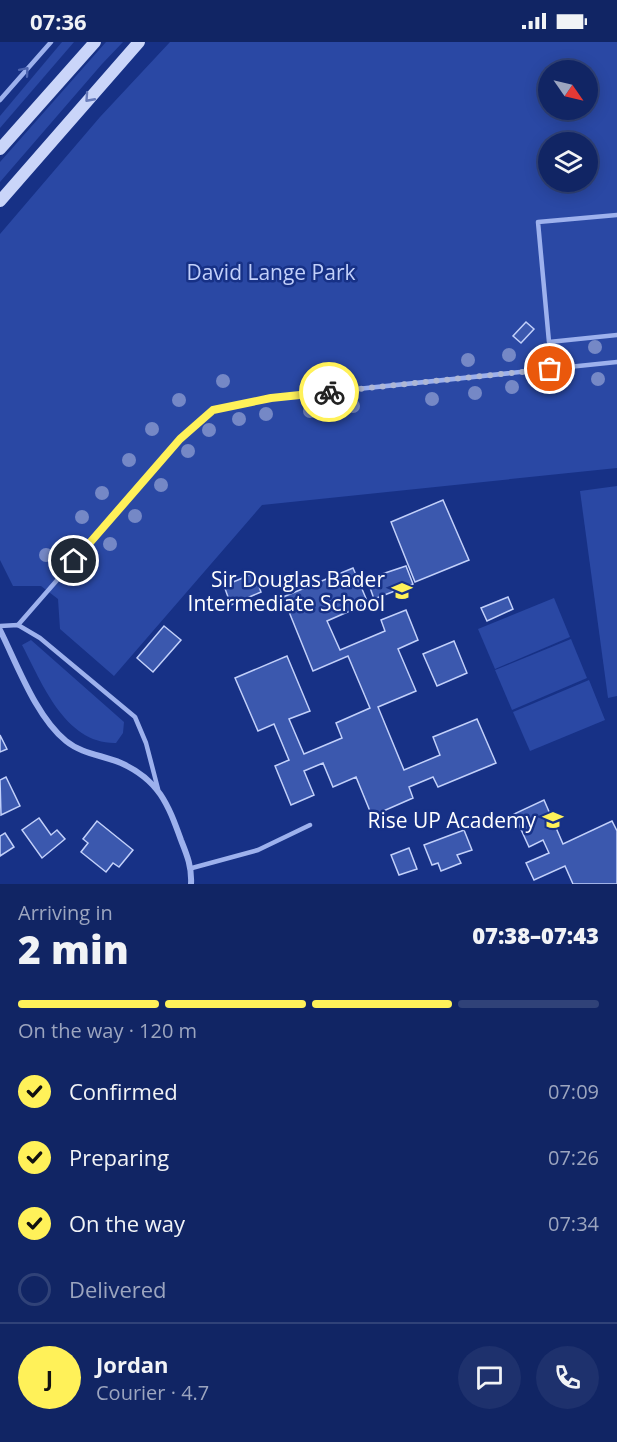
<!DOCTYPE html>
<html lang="en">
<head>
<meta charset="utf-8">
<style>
  :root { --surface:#112564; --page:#1e316d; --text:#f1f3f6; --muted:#9ca5bf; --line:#304278; --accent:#fff159 }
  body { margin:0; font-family:"Open Sans",sans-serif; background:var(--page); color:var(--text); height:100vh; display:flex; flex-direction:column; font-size:22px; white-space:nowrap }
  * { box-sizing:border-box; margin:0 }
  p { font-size:20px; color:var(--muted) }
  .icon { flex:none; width:33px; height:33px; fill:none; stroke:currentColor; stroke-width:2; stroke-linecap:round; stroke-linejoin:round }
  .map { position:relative; height:842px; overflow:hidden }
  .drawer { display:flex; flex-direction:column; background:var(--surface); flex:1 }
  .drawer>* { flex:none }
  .needle { width:39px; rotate:124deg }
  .controls { position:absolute; left:538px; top:18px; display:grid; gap:12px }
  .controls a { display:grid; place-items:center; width:60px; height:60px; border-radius:50%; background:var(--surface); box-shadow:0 3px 15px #0003,0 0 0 2px var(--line); font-size:30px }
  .pin { position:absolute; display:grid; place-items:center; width:51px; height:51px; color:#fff; margin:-26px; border:3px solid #fff; border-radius:50%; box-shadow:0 2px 6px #0007 }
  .courier { position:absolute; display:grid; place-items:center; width:60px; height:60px; margin:-30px; border:4px solid #fff159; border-radius:50%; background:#fff; color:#222; box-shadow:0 2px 8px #0007 }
  .summary em { font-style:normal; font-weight:800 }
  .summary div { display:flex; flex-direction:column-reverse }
  .summary { display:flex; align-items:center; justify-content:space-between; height:102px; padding:0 18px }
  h1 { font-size:39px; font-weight:800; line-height:45px }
  .bar { display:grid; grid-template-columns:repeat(4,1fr); gap:9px 6px; align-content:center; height:72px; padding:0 18px }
  .bar i { height:8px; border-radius:4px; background:var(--line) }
  .bar .on { background:var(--accent) }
  .bar p { grid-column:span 4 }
  .line { display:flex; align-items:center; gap:15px; padding:0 18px; border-top:2px solid var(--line) }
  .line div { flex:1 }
  .round { display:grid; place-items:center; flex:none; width:63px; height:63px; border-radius:32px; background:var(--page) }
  ol { padding:0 18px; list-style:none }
  li { display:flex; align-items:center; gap:18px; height:66px }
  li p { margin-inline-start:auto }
  li .icon { padding:6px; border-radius:50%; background:var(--accent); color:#111; stroke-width:4 }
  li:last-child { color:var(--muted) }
  li i { width:33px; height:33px; border:3px solid var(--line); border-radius:50% }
  .status { display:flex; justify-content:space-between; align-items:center; height:42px; padding:0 30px; background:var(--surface); direction:ltr }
  .status svg { height:16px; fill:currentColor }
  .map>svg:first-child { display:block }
  .green { fill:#2a48a4; fill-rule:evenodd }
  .building { fill:#3b58ae; stroke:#c2d0fa; stroke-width:1.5 }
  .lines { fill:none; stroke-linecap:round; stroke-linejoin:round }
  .lane { stroke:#9db1ed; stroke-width:4.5 }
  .street { stroke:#9db1ed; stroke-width:6 }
  .secondary { stroke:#cad5f9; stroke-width:12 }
  .tree { fill:#7588c6 }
  .oneway { stroke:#4d64af }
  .oneway2 { stroke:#687bba }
  .done { stroke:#aeb7d5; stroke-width:6; stroke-dasharray:0 10.8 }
  .route { stroke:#fff159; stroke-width:8 }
  .labels { text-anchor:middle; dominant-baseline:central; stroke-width:5; stroke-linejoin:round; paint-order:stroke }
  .park-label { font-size:21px; fill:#c2d0fa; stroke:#173186 }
  .poi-label { font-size:21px; fill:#fff; stroke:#173186; text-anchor:end }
</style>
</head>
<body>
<div class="status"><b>07:36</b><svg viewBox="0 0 49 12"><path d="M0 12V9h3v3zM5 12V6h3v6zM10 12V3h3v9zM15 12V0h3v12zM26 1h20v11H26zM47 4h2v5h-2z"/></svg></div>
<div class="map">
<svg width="617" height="842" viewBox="0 0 617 842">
  <rect width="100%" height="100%" fill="#173186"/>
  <!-- green -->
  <g class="green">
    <path d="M62 0H74L0 86V74Z"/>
    <path d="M106 0H123L102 22 0 140V120Z"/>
    <path d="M170 0H617V426L262 463 114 634 60 587 58 557 41 544H13L0 518V192L100 75ZM549 28H588V68H549ZM549 100H588V140H549Z"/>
    <path d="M617 444V654L608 656 580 449Z"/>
    <path d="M554 556 570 595 495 627 478 587Z"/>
    <path d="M571 597 587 636 512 668 495 628Z"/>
    <path d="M31 598 124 680 123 691 116 701C65 702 42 641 22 603Z"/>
    <path d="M589 638 605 678 530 709 513 670Z"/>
  </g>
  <!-- building -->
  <g class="building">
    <path d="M526 280 534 287 521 301 513 294Z"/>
    <path d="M443 458 469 518 415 540 391 480Z"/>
    <path d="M406 524 413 542 374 557 367 537Z"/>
    <path d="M353 526 368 561 327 579 340 608 385 589 381 578 406 568 418 598 398 607 416 649 378 665 404 728 440 713 433 695 477 677 496 721 438 745 433 735 409 745 413 756 372 774 356 735 333 745 323 721 304 729 314 753 291 763 275 724 289 718 274 682 258 689 235 636 287 614 310 669 289 677 304 712 342 696 336 681 370 666 348 614 313 629 283 555Z"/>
    <path d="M254 531 261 550 231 563 224 544Z"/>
    <path d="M508 555 513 567 487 579 481 566Z"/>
    <path d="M164 584 181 598 153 630 137 616Z"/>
    <path d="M454 599 467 631 437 644 423 612Z"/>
    <path d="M0 693 7 707 0 710Z"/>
    <path d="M6 735 20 764 1 773 0 738Z"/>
    <path d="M544 758 563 802 612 779 617 789V842H573L565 824 534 838 526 821 549 811 543 798 529 805 514 772Z"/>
    <path d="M39 776 51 793 57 788 65 797 42 816 22 788Z"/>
    <path d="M97 779 133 808 119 825 113 821 106 830 81 810 88 801 83 797Z"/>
    <path d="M464 788 472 808 457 813 461 821 441 829 438 821 432 823 424 803Z"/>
    <path d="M5 791 14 805 0 814V794Z"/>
    <path d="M409 806 417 827 399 833 391 813Z"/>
  </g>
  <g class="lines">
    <!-- lane -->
    <g class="lane">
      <path d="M0 58 51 0"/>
      <path d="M617 173 538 180 549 300 617 293"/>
      <path d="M18 583 180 397 213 368 271 356 617 320"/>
      <path d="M0 584 18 583 40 596 135 675 146 701 158 747"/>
      <path d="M192 826 258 808 310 783"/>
    </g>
    <!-- street -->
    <path class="street" d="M0 588C17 622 36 675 66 699 82 712 102 713 121 721 159 738 168 762 181 798 187 813 192 825 191 842"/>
    <!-- secondary -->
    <g class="secondary">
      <path d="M0 107 95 0"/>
      <path d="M0 159 139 0"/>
    </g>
  </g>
  <!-- trees -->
  <g class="tree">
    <circle cx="595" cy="305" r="7"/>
    <circle cx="547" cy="309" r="7"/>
    <circle cx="509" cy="313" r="7"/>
    <circle cx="468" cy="318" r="7"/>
    <circle cx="598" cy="337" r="7"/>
    <circle cx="223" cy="339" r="7"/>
    <circle cx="555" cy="341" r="7"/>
    <circle cx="512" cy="345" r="7"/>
    <circle cx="475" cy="351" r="7"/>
    <circle cx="432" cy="357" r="7"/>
    <circle cx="179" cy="358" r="7"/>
    <circle cx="353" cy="364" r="7"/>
    <circle cx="310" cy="369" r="7"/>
    <circle cx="266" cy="372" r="7"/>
    <circle cx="239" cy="377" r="7"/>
    <circle cx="152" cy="387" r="7"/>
    <circle cx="209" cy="388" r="7"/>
    <circle cx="188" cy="409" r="7"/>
    <circle cx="129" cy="418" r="7"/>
    <circle cx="161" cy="443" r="7"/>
    <circle cx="102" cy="451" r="7"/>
    <circle cx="135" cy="474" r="7"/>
    <circle cx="82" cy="475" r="7"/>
    <circle cx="110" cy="502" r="7"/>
    <circle cx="46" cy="513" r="7"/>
  </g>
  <!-- one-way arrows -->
  <defs><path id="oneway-chevron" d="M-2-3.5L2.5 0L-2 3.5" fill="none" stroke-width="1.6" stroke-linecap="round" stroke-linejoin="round" transform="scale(1.5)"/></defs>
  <use class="oneway" href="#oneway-chevron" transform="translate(25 29) rotate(-49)"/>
  <use class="oneway2" href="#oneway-chevron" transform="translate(89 56) rotate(132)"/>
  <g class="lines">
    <!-- done -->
    <path class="done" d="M329 350 550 327"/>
    <!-- route -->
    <path class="route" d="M74 519 180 397 213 368 271 356 329 350"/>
  </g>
  <!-- icons -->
  <defs>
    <g id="school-bare" transform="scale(1.62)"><path d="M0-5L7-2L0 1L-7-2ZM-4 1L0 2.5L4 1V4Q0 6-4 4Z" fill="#fff159" stroke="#173186" stroke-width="2.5" paint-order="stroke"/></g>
  </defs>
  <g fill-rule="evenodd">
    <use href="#school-bare" x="402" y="549"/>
    <use href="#school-bare" x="553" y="778"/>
  </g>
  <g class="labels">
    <!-- park labels -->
    <g class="park-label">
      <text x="271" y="230">David Lange Park</text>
    </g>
    <!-- poi labels -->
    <g class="poi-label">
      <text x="385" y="537">Sir Douglas Bader<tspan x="385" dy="24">Intermediate School</tspan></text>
      <text x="536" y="778">Rise UP Academy</text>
    </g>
  </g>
</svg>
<div class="controls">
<a><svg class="needle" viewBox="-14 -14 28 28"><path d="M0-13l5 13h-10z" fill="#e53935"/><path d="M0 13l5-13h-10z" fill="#9ca5bf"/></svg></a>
<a><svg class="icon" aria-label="layers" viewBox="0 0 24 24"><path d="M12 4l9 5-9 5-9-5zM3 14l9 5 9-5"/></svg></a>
</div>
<div class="pin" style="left:550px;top:327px;background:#ea580c"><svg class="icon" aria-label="bag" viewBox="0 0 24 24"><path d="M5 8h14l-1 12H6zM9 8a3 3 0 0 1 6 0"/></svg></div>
<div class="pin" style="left:74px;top:519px;background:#1f2937"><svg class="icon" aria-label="home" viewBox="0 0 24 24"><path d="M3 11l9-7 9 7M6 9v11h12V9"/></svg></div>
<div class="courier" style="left:329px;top:350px"><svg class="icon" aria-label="bike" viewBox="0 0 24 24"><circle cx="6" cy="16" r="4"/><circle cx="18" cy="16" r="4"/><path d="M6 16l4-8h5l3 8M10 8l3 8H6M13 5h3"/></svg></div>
</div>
<section class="drawer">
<div class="summary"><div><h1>2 min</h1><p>Arriving in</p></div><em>07:38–07:43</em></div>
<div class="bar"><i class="on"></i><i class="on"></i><i class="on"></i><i></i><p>On the way · 120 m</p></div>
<ol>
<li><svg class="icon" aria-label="check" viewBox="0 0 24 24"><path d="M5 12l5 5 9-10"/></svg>Confirmed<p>07:09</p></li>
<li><svg class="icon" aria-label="check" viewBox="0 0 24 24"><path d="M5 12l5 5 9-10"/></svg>Preparing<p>07:26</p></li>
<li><svg class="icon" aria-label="check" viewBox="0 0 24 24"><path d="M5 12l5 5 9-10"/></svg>On the way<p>07:34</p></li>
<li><i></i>Delivered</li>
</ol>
<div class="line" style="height:108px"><b class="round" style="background:var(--accent);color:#111">J</b><div><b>Jordan</b><p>Courier · 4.7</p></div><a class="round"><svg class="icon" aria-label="chat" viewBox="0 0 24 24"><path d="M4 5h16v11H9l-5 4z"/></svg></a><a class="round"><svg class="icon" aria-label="phone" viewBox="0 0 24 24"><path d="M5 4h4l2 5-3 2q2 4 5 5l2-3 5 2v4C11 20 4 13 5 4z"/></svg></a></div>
</section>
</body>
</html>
